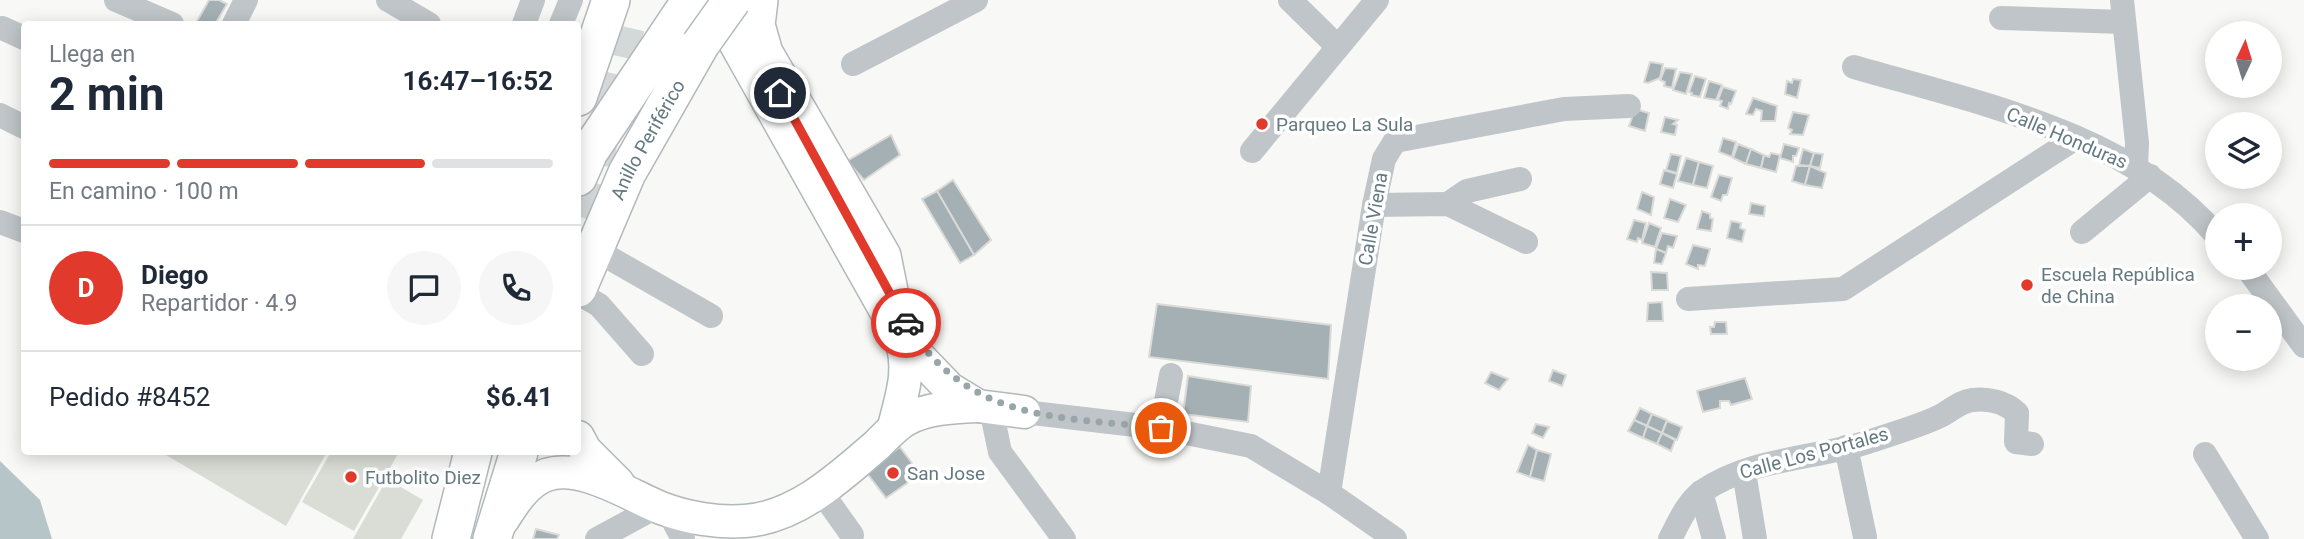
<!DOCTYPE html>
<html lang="es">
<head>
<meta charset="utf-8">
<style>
  :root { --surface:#fff; --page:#f6f6f7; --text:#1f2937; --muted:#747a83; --line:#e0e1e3; --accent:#e13a2d }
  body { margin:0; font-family:Roboto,sans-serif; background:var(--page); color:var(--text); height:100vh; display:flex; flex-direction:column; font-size:26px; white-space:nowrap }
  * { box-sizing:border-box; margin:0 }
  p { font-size:23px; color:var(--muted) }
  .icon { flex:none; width:38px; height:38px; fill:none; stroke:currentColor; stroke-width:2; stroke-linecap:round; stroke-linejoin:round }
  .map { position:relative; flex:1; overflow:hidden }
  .details { position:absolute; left:21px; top:21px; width:560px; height:434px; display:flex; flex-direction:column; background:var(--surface); border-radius:7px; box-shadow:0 4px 18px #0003 }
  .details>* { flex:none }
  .needle { width:46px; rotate:4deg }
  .tools { position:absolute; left:2205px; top:21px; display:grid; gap:14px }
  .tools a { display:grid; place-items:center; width:77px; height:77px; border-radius:50%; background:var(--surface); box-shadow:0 4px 18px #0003; font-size:35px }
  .pin { position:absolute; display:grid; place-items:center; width:60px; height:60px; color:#fff; margin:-30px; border:4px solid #fff; border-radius:50%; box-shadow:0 2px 7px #0007 }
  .courier { position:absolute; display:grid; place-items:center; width:70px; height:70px; margin:-35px; border:5px solid #e13a2d; border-radius:50%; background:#fff; color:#222; box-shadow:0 2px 9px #0007 }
  .head em { font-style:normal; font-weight:700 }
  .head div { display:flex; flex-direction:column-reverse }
  .head { display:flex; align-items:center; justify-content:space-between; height:119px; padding:0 28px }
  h1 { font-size:46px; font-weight:700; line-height:52px }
  .bar { display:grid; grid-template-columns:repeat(4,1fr); gap:10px 7px; align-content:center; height:84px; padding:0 28px }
  .bar i { height:9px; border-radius:5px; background:var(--line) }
  .bar .current { background:var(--accent) }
  .bar p { grid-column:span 4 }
  .line { display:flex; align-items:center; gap:18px; padding:0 28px; border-top:2px solid var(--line) }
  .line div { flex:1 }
  .round { display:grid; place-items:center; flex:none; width:74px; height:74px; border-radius:37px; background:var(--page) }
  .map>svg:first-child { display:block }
  .green { fill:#d9ddd5 }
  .water { fill:#b6c5c7 }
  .building { fill:#a4b0b3; stroke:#dadad8; stroke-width:2 }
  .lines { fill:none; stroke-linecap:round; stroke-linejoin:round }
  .highway-tunnel { stroke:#d3d8d8; stroke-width:37; stroke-dasharray:37 18; stroke-linecap:butt }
  .major-casing { stroke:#b1b8ba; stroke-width:35 }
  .highway-casing { stroke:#b3b8bb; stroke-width:40 }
  .minor { stroke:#bfc5c8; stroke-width:24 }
  .major { stroke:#fff; stroke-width:32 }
  .highway { stroke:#fff; stroke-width:37 }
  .highway-bridge-casing { stroke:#b3b8bb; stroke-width:40; stroke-linecap:butt }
  .highway-bridge { stroke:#fff; stroke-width:37 }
  .done { stroke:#98a5a9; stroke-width:7; stroke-dasharray:0 12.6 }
  .route { stroke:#e13a2d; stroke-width:9 }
  .poi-dot { fill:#e13a2d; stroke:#fff; stroke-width:2.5 }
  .labels { text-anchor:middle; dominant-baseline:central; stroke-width:7; stroke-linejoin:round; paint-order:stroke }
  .poi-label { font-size:19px; fill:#647980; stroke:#fff; text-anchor:start }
  .street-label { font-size:19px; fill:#647980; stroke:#fff }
</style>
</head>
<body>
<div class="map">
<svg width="2304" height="539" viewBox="0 0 2304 539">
  <rect width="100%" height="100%" fill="#f8f8f6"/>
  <!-- green -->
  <g class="green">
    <path d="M161 452H327L286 526Z"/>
    <path d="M331 452H399L354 531 302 502Z"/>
    <path d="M387 479 423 500 401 539H353Z"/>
  </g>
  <!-- water -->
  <path class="water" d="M0 461 40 500 52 539H0Z"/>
  <!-- building -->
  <g class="building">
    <path d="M209 0H219L227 4 215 24H199L196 23Z"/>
    <path d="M1650 62 1663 64 1660 78 1648 83 1644 82Z"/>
    <path d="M1665 68 1676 69 1672 88 1664 86 1665 82 1660 80Z"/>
    <path d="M1680 72 1692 74 1686 94 1673 90Z"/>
    <path d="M1695 76 1706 79 1700 97 1691 95 1692 93 1689 92Z"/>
    <path d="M1793 79 1801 80 1797 98 1785 94 1787 81 1792 83Z"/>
    <path d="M1709 81 1722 85 1716 100 1704 98Z"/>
    <path d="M1723 87 1736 91 1731 104 1729 103 1728 109 1720 106 1722 101 1718 100Z"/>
    <path d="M1753 98 1777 106 1775 121H1761L1762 111 1756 109 1753 115 1746 114Z"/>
    <path d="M1635 109 1649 113 1645 131 1629 126Z"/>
    <path d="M1793 112 1809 115 1803 135 1790 134 1792 130 1788 128Z"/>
    <path d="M1665 117 1678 120 1673 124 1677 125 1675 135 1661 132Z"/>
    <path d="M891 135 900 155 864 180 847 161Z"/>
    <path d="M1723 138 1736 142 1732 157 1719 152Z"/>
    <path d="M1738 144 1751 149 1746 164 1733 158Z"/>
    <path d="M1784 144 1799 148 1796 156H1793V162L1780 158Z"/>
    <path d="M1751 149 1764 155 1761 168 1746 164Z"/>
    <path d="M1803 149 1814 153 1810 166 1799 165Z"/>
    <path d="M1771 153 1780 155 1776 172 1761 168 1764 155 1769 157Z"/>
    <path d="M1814 153 1823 154 1820 168 1810 166Z"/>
    <path d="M1671 154 1681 156 1677 173 1666 170Z"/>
    <path d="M1686 158 1699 162 1693 185 1678 181Z"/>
    <path d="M1699 162 1713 166 1707 188 1693 185Z"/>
    <path d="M1796 166H1810L1805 185 1792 181Z"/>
    <path d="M1810 166 1826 173 1822 188 1805 185Z"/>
    <path d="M1664 170 1677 174 1673 188 1660 184Z"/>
    <path d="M1719 175 1732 178 1727 195H1723L1721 201 1711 197Z"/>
    <path d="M953 180 991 240 974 255 937 191Z"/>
    <path d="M937 191 974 255 960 263 922 199Z"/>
    <path d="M1642 192 1654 197 1651 215 1637 209Z"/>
    <path d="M1670 199 1686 205 1678 222 1664 218Z"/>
    <path d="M1751 203 1765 206 1764 216 1749 214Z"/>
    <path d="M1702 211 1710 214V218L1713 219 1711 231 1697 229Z"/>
    <path d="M1634 220 1646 223 1642 240 1638 238 1637 242 1627 239Z"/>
    <path d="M1731 221 1741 223 1740 228 1745 230 1742 242 1727 238Z"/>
    <path d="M1649 223 1661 228 1655 247 1642 243Z"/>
    <path d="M1662 233 1677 236 1673 248 1668 246 1666 253 1656 249Z"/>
    <path d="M1693 245 1710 249 1705 266 1698 265V269L1686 264Z"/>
    <path d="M1656 249 1666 253 1662 264 1654 263Z"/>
    <path d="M1651 272 1667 273 1668 290H1652Z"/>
    <path d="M1662 302 1663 321H1647L1648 303Z"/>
    <path d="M1157 304 1331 325 1328 379 1149 357Z"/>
    <path d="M1715 322H1726L1727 334H1711L1710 327H1714Z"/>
    <path d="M1553 370 1566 375 1562 386 1549 381Z"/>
    <path d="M1491 372 1508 379 1499 390 1485 383Z"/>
    <path d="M1188 376 1251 386 1248 422 1183 414Z"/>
    <path d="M1745 378 1752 399 1731 405 1729 401H1720V408L1703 412 1697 391Z"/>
    <path d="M1640 408 1652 414 1647 426 1634 420Z"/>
    <path d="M1652 414 1667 420 1662 433 1647 426Z"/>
    <path d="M1634 420 1647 426 1643 438 1628 431Z"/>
    <path d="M1667 421 1682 427 1677 440 1662 433Z"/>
    <path d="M1536 424 1549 427 1543 438 1532 433Z"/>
    <path d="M1647 426 1662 433 1657 444 1643 438Z"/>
    <path d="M1662 433 1675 440 1671 451 1657 444Z"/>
    <path d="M1528 445 1537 450 1530 477 1517 472Z"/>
    <path d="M900 447 920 474 886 498 866 472Z"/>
    <path d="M1537 450 1551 454 1544 481 1530 477Z"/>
    <path d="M536 529 559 535 557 539H533Z"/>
  </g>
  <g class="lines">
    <!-- highway-tunnel -->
    <path class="highway-tunnel" d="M578 216 590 181 626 27"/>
    <!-- major casing -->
    <g class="major-casing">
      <g id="major">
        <path d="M711 0 901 338 950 389 978 406 1024 412"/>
        <path d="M894 427C902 394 911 373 901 338"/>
        <path d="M578 437 585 450 618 483"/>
        <path d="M502 521C513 504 525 483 546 475 581 463 629 495 661 508 687 518 718 523 745 521 796 518 840 477 877 445 886 436 894 427 905 420 926 408 954 407 978 406"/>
      </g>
    </g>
    <!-- highway casing -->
    <g class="highway-casing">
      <g id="highway">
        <path d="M759 0 756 25 764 53 882 256 890 296"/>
        <path d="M578 97 611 0"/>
        <path d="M578 177 589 152 691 0"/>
        <path id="s1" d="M578 288 627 173 700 45"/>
        <path d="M451 539 473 452"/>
        <path d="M492 539 519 452"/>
      </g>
    </g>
    <!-- minor -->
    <g class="minor">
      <path d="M116 0 172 24"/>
      <path d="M388 0 429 24"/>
      <path d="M1290 0 1338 47"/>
      <path d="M2122 0 2137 143 2136 168"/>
      <path d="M2001 18 2124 22"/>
      <path d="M234 24 246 0"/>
      <path d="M524 24 533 0"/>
      <path d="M561 24 571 0"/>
      <path d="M2 28 24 38"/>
      <path d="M853 64 976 0"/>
      <path d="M1854 67C1978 103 2130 133 2217 236"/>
      <path d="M0 115 24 127"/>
      <path d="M1252 151 1377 0"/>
      <path d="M1448 204 1467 191 1520 179"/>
      <path d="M1374 205 1448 204 1526 242"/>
      <path d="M0 222 24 231"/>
      <path d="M2082 232 2150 176"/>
      <path d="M594 249 711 316"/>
      <path d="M2247 268 2304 346"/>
      <path d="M578 293 599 305 642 354"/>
      <path d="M1688 299 1843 289 2076 138"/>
      <path d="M991 409 1000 452 1064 539"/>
      <path d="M1024 412 1161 428 1251 446 1329 493 1395 539"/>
      <path d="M1161 428 1171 375"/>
      <path d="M1846 447 1865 537"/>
      <path d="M2205 454 2257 539"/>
      <path d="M1744 472 1755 539"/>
      <path d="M820 490 852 535"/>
      <path d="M1701 492 1714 539"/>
      <path d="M1329 493 1374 205 1384 159 1395 141 1564 109 1629 106"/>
      <path d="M674 512 675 524 683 539"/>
      <path d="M597 539 658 506"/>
      <path d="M1670 539C1679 522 1687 502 1703 491 1751 458 1814 459 1868 442 1888 435 1927 424 1944 414 1954 408 1960 402 1972 400 1988 398 2005 402 2017 413L2016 442 2032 444"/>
    </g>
    <!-- major -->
    <use href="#major" class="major"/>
    <!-- highway -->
    <use href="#highway" class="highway"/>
    <!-- highway-bridge casing -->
    <g class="highway-bridge-casing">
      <path id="highway-bridge" d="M700 45 732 0"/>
    </g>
    <!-- highway-bridge -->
    <use href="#highway-bridge" class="highway-bridge"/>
  </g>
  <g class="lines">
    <!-- done -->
    <path class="done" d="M906 323C970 423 1056 416 1161 428"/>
    <!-- route -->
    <path class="route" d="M780 93 906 323"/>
  </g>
  <!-- markers -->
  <g class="poi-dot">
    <circle cx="1262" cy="124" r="7"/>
    <circle cx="2027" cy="285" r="7"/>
    <circle cx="893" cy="473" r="7"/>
    <circle cx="351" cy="477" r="7"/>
  </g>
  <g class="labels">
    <!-- poi labels -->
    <g class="poi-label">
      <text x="1276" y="124">Parqueo La Sula</text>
      <text x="2041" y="274">Escuela República<tspan x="2041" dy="22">de China</tspan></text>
      <text x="907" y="473">San Jose</text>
      <text x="365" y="477">Futbolito Diez</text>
    </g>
    <!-- street labels -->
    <g class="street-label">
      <text transform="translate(2067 138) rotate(23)">Calle Honduras</text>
      <text stroke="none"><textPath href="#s1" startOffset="164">Anillo Periférico</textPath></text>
      <text transform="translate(1373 219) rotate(-80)">Calle Viena</text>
      <text transform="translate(1814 453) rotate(-15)">Calle Los Portales</text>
    </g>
  </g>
</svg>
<div class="tools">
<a><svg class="needle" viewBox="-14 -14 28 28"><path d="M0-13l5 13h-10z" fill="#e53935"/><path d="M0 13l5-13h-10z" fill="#747a83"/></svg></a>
<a><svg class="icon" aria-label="layers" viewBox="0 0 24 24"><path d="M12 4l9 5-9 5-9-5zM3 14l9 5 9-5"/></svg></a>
<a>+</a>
<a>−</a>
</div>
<div class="pin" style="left:1161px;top:428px;background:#ea580c"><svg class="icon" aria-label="bag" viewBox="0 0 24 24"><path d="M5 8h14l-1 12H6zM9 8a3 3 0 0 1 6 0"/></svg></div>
<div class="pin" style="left:780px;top:93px;background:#1f2937"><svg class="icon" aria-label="home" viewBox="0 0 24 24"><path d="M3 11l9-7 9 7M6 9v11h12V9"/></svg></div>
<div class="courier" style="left:906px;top:323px"><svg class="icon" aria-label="car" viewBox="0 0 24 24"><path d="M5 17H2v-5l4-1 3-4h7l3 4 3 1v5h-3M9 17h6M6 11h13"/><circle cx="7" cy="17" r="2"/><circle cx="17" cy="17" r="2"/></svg></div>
<section class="details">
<div class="head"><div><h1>2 min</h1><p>Llega en</p></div><em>16:47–16:52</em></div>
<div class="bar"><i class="current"></i><i class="current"></i><i class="current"></i><i></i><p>En camino · 100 m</p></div>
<div class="line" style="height:126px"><b class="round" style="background:var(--accent);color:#fff">D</b><div><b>Diego</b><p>Repartidor · 4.9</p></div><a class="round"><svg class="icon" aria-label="chat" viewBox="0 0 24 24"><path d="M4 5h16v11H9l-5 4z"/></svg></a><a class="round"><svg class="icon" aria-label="phone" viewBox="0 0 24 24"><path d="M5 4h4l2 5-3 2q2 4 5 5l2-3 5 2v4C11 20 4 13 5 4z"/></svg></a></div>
<div class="line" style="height:91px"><div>Pedido #8452</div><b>$6.41</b></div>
</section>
</div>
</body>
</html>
